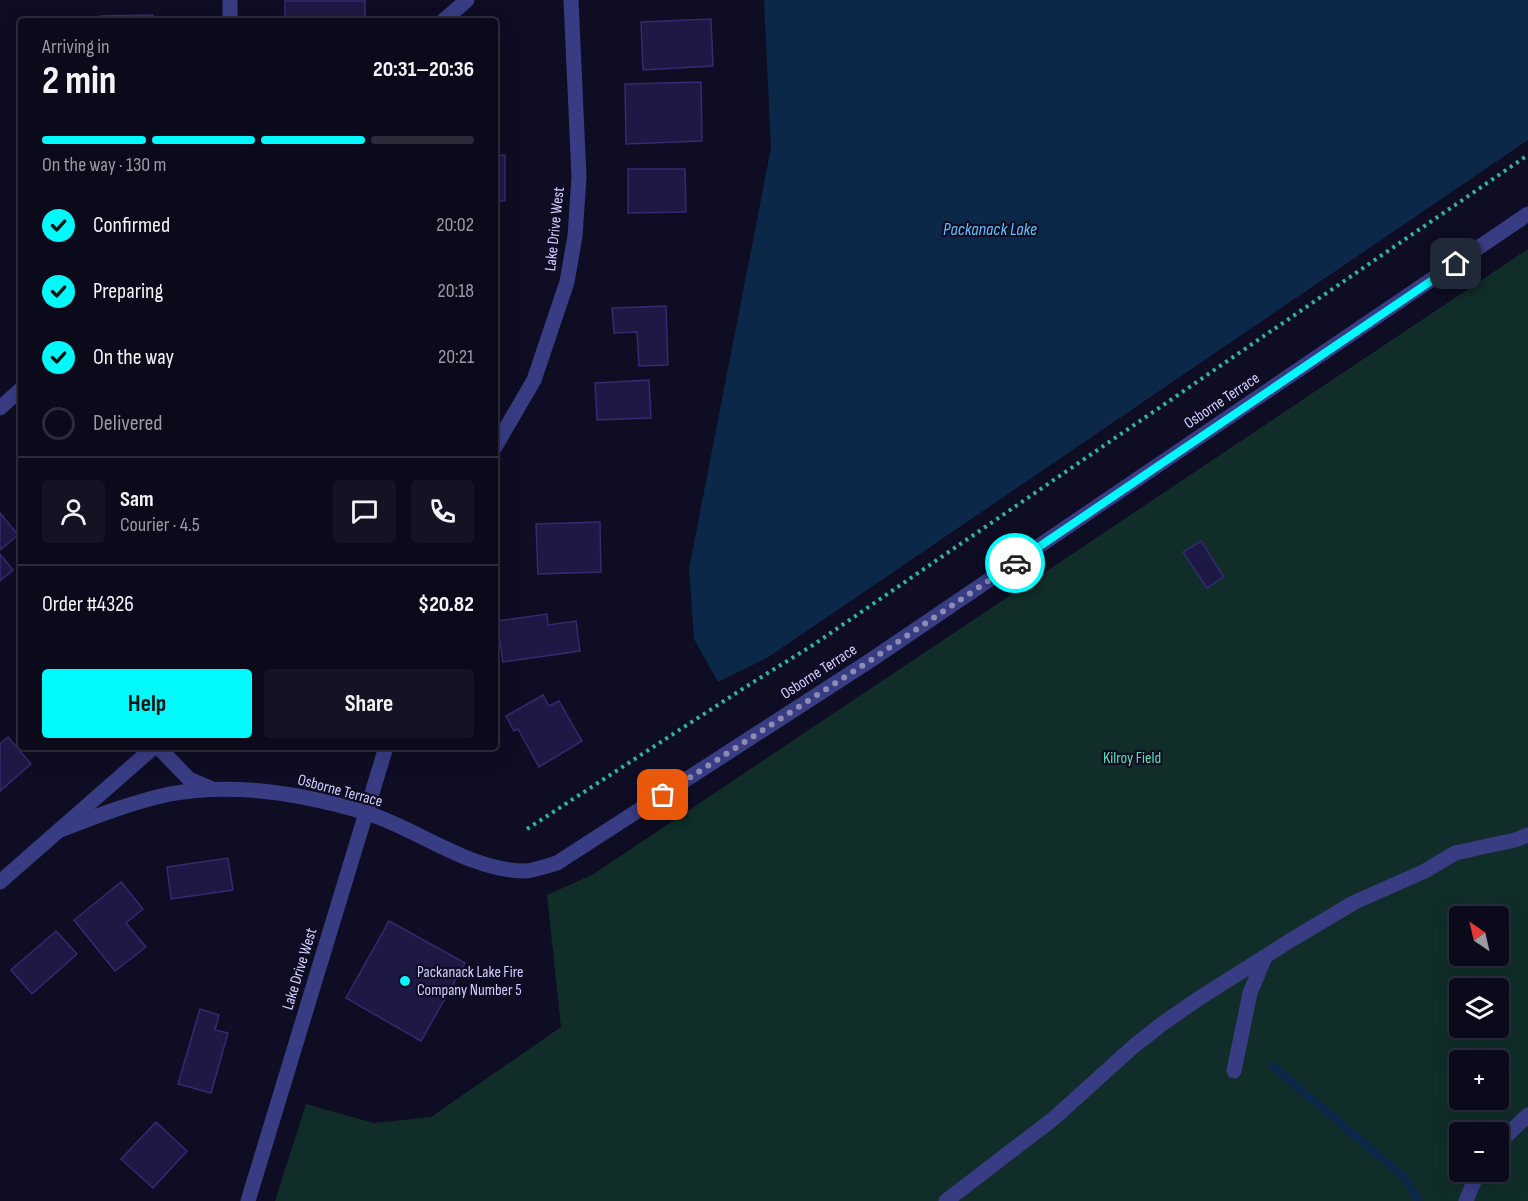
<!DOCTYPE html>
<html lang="en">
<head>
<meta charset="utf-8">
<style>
  :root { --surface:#0b0a1a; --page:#141323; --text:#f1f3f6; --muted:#9a9aa2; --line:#2b2b39; --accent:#00f9fa }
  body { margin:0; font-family:"Sofia Sans Condensed",sans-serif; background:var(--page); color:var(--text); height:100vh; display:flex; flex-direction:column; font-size:22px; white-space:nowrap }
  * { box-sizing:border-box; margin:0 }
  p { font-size:20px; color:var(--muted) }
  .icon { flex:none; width:33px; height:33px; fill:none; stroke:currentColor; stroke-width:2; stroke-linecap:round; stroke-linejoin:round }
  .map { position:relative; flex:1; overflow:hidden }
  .details { position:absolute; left:18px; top:18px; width:480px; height:732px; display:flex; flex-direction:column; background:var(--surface); border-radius:6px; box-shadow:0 6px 24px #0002,0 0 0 2px var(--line) }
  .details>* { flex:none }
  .needle { width:39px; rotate:326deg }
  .buttons { position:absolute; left:1449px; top:906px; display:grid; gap:12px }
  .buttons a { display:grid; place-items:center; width:60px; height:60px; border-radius:6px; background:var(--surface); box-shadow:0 6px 24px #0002,0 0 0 2px var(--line); font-size:30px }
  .pin { position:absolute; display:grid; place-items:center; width:51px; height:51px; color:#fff; margin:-26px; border-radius:12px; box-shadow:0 3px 9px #0006 }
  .courier { position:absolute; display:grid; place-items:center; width:60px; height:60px; margin:-30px; border:4px solid #00f9fa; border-radius:50%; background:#fff; color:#222; box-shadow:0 2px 8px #0007 }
  .overview em { font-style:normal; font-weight:700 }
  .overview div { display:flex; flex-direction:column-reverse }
  .overview { display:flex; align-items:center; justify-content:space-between; height:102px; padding:0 24px }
  h1 { font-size:39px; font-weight:700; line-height:45px }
  .bar { display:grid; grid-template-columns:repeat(4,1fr); gap:9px 6px; align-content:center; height:72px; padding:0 24px }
  .bar i { height:8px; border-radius:4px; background:var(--line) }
  .bar .selected { background:var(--accent) }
  .bar p { grid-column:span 4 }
  .line { display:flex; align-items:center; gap:15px; padding:0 24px; border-top:2px solid var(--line) }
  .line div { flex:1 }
  .round { display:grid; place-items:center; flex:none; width:63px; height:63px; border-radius:6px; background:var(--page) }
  ol { padding:0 24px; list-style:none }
  li { display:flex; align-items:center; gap:18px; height:66px }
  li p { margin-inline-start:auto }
  li .icon { padding:6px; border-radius:50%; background:var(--accent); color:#111; stroke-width:4 }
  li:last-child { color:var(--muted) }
  li i { width:33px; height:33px; border:3px solid var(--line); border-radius:50% }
  .action { display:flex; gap:12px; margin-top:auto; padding:12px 24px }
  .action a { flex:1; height:69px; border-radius:6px; background:var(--accent); color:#111; font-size:24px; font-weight:700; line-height:69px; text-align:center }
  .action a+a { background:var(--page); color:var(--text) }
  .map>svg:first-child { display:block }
  .green { fill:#102d29; fill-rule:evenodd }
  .water { fill:#0c2849 }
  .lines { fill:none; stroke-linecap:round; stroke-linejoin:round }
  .stream { stroke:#0c2849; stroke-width:8 }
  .building { fill:#1e1944; stroke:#322b70; stroke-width:1.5 }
  .path { stroke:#2cb6a1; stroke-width:4; stroke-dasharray:3 4.5; stroke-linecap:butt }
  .service { stroke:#383c83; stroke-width:15 }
  .minor { stroke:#383c83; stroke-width:15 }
  .tertiary { stroke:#383c83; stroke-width:15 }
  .done { stroke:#8c8bb2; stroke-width:6; stroke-dasharray:0 10.8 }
  .route { stroke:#00f9fa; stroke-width:8 }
  .poi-dot { fill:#00f9fa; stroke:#0f0d23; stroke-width:2 }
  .labels { text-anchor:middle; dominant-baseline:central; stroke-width:4.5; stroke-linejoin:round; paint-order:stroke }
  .street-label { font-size:16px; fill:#d0cfff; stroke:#0f0d23 }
  .park-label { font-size:16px; fill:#59e1b2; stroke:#0f0d23 }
  .poi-label { font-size:16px; fill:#d0cfff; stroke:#0f0d23; text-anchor:start }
  .water-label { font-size:18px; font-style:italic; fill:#5dc3ff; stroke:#0f0d23 }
</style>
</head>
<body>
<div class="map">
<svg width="1528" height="1201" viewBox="0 0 1528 1201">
  <rect width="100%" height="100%" fill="#0f0d23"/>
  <!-- green -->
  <path class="green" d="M1528 249V1201H275L306 1104 374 1123 431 1117 561 1027 547 895 592 875ZM1460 916H1498V956H1460ZM1460 988H1498V1028H1460ZM1460 1060H1498V1100H1460ZM1460 1132H1498V1172H1460Z"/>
  <!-- water -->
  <path class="water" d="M764 0H1528V140L767 658 718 682 694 639 689 569 771 148Z"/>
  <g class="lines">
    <!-- stream -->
    <path class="stream" d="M1273 1066 1405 1178 1418 1201"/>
  </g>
  <!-- building -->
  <g class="building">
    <rect x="285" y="1" width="80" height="20"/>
    <path d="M153 15V21H101L100 16Z"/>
    <path d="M711 19 713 66 643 70 641 22Z"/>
    <path d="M701 82 702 141 626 144 625 84Z"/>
    <path d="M505 155V201H495V156Z"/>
    <path d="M628 169H685L686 212 628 213Z"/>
    <path d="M666 306 668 365 639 366 637 332 614 333 612 308Z"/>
    <path d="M649 380 651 418 597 420 595 383Z"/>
    <path d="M0 513 18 535 0 550Z"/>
    <path d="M600 522 601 572 538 574 536 524Z"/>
    <path d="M1201 541 1224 577 1207 588 1183 552Z"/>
    <path d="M0 554 13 570 0 581Z"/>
    <path d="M547 614 548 625 576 621 580 651 503 662 497 621Z"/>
    <path d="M543 695 549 706 559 701 582 741 539 767 518 729 514 731 506 716Z"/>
    <path d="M8 737 31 764 0 791V744Z"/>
    <path d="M228 858 233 890 171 899 167 867Z"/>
    <path d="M121 882 143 909 126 923 146 947 115 971 74 920Z"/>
    <path d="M389 921 465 963 421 1041 346 998Z"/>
    <path d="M56 931 77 954 32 994 11 970Z"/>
    <path d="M200 1009 219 1015 215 1030 228 1033 211 1093 178 1084Z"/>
    <path d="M156 1122 187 1151 153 1188 121 1159Z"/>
  </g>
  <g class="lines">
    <!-- path -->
    <path class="path" d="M527 829 747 686 813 645 1528 155"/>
    <!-- service -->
    <g class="service">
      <path d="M1234 1071 1250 993 1265 957"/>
      <path d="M1498 1144 1528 1115"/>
      <path d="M946 1201 1053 1119 1134 1046 1162 1024 1198 999 1291 940 1355 902 1425 871 1455 853 1515 840 1528 835"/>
      <path d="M1466 1201 1478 1172"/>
    </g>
    <!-- minor -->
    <g class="minor">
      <path d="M230 0V21"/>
      <path d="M443 21 467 0"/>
      <path d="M0 408 21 389"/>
      <path d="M248 1201 366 813"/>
    </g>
    <!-- tertiary -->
    <g class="tertiary">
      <path d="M495 447 534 380 567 282 575 236 579 177 571 0"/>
      <path d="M158 747 189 779 212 789"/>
      <path d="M366 813 386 747"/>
      <path d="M58 831C94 817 132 802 170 794 233 782 303 794 364 812 415 827 471 872 526 871 536 870 547 866 557 863L871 660 1528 214"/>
      <path d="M0 882 154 747"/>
    </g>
  </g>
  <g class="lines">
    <!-- done -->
    <path class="done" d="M663 795 871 660 1015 563"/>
    <!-- route -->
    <path class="route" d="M1015 563 1456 264"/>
  </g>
  <!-- markers -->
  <circle class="poi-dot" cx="405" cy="981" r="6"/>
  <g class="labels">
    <!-- street labels -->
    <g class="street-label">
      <text transform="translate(555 229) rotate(-84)">Lake Drive West</text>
      <text transform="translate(1222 401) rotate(-34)">Osborne Terrace</text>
      <text transform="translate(819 672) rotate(-33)">Osborne Terrace</text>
      <text transform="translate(340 791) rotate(15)">Osborne Terrace</text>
      <text transform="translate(300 969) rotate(-73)">Lake Drive West</text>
    </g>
    <!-- park labels -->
    <g class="park-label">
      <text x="1132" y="758">Kilroy Field</text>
    </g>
    <!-- poi labels -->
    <g class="poi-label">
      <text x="417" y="972">Packanack Lake Fire<tspan x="417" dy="18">Company Number 5</tspan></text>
    </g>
    <!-- water labels -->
    <g class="water-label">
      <text x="990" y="229">Packanack Lake</text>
    </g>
  </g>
</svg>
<div class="buttons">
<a><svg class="needle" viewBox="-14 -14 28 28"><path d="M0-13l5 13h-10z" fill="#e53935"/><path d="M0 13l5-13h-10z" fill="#9a9aa2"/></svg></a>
<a><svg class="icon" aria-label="layers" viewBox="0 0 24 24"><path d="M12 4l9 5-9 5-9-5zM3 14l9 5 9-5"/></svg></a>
<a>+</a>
<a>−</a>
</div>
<div class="pin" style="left:663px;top:795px;background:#ea580c"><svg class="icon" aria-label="bag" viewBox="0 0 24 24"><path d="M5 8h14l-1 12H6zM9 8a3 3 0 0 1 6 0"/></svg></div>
<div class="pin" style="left:1456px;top:264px;background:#1f2937"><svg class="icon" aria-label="home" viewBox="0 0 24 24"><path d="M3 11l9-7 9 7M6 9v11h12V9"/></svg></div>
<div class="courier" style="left:1015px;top:563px"><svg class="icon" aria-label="car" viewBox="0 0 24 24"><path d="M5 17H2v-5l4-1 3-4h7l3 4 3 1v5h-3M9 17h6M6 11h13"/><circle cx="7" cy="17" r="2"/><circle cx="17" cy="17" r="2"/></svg></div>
<section class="details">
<div class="overview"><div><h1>2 min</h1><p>Arriving in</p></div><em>20:31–20:36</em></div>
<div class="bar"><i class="selected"></i><i class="selected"></i><i class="selected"></i><i></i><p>On the way · 130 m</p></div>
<ol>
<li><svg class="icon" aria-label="check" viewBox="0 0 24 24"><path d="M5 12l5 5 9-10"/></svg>Confirmed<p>20:02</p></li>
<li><svg class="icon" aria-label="check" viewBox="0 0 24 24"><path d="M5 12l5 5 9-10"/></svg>Preparing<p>20:18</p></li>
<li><svg class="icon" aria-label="check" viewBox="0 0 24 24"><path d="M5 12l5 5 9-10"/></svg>On the way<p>20:21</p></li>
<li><i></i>Delivered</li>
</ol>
<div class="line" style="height:108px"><a class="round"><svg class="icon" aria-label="person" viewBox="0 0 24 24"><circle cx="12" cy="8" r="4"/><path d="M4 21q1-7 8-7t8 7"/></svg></a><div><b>Sam</b><p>Courier · 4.5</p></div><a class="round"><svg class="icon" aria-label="chat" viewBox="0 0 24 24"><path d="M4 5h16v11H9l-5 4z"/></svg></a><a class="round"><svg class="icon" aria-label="phone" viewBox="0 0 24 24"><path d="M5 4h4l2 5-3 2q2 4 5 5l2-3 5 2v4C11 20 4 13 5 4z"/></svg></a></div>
<div class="line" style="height:78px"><div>Order #4326</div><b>$20.82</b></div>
<div class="action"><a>Help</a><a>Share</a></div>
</section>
</div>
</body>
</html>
